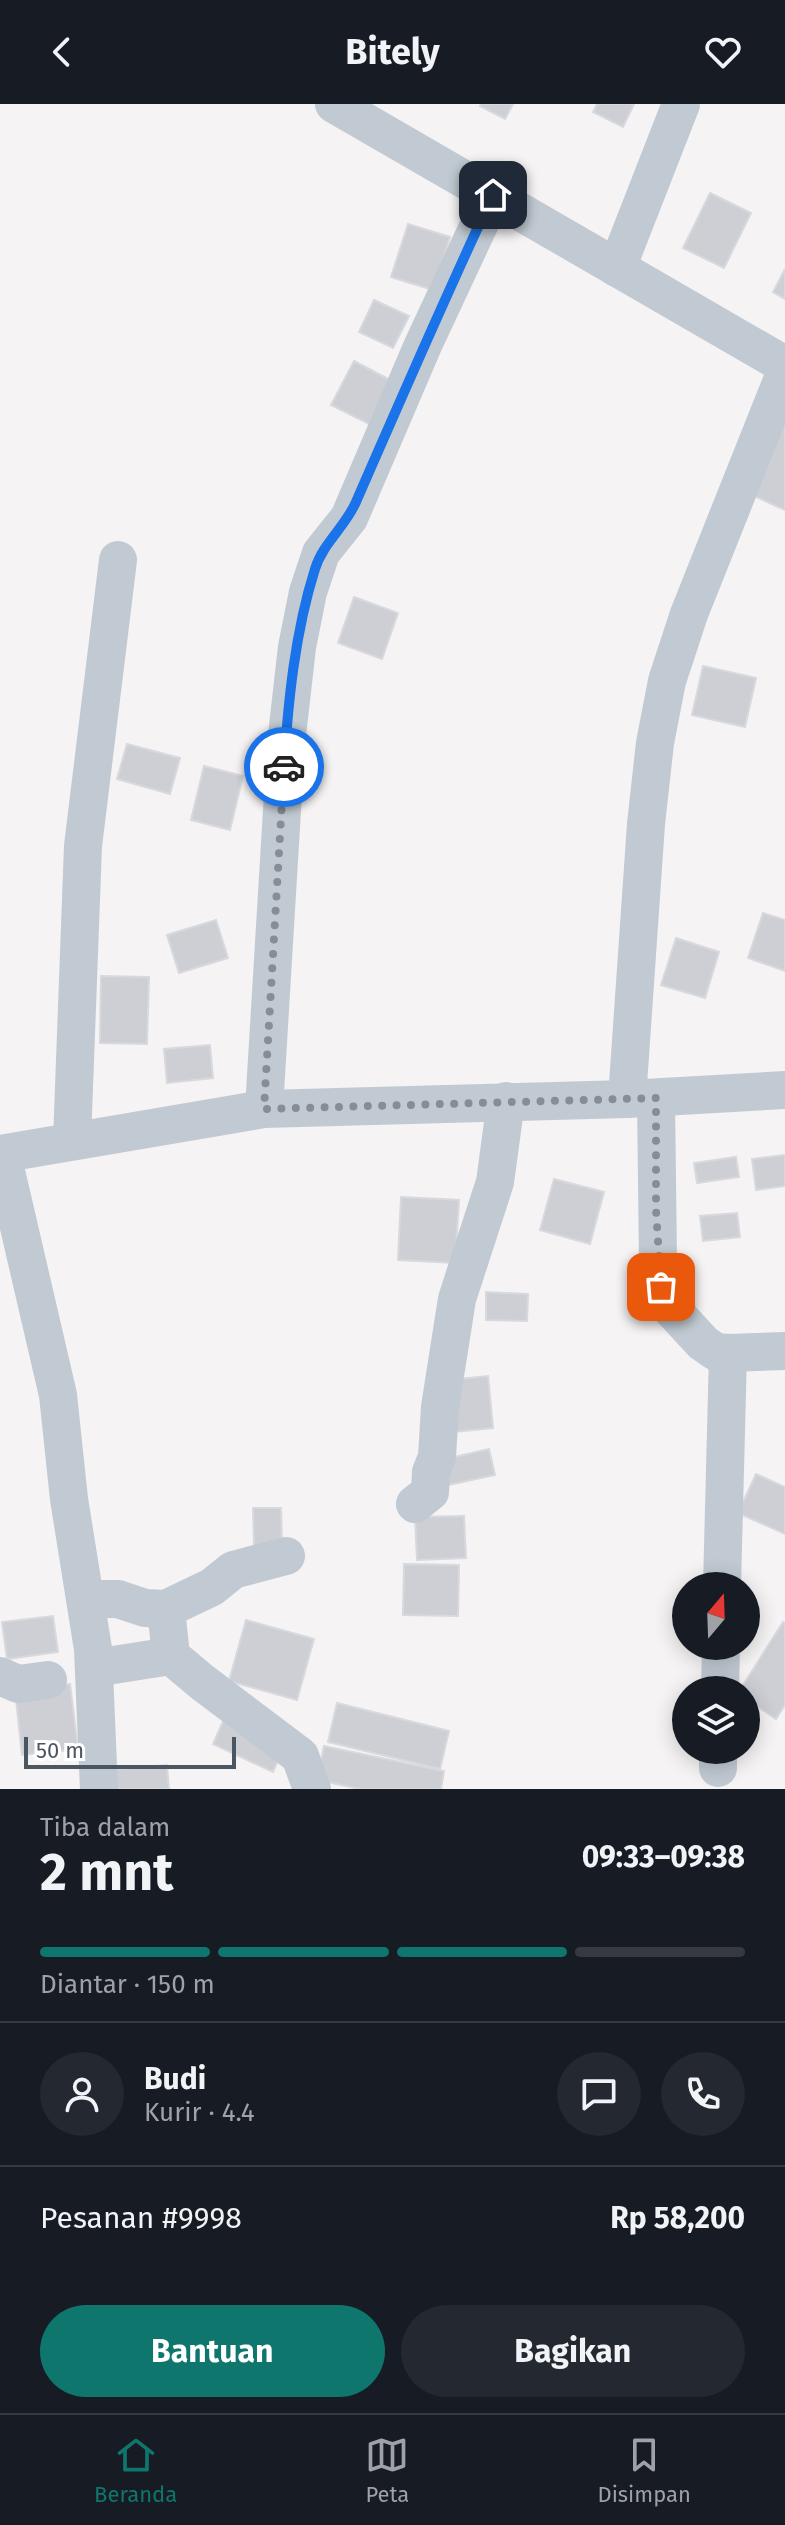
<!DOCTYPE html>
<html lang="id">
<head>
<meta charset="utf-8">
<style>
  :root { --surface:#171b24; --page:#242831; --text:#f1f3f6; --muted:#9ea1a6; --line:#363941; --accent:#0f766e }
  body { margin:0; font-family:"Fira Sans",sans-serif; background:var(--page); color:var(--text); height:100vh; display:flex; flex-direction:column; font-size:30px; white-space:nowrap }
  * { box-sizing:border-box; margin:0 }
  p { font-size:26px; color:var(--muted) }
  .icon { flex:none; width:44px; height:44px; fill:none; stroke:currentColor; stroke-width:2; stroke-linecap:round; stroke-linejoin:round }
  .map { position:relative; height:1685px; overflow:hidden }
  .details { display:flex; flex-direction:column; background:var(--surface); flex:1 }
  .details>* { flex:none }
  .needle { width:52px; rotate:19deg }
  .buttons { position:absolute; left:672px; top:1468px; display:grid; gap:16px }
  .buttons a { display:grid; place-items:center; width:88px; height:88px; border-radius:50%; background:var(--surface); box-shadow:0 4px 20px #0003; font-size:40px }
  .scale { position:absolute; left:24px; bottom:20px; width:212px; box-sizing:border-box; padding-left:8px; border:4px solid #4a5661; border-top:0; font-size:22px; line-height:28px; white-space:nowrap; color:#4a5661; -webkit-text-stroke:6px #fff; paint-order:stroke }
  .pin { position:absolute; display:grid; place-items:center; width:68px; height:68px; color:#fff; margin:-34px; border-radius:16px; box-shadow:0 4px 12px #0006 }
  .courier { position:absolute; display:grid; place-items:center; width:80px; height:80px; margin:-40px; border:6px solid #1a73e8; border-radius:50%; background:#fff; color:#222; box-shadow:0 2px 10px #0007 }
  .summary em { font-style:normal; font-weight:700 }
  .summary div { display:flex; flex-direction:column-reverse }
  .summary { display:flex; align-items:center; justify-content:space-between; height:136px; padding:0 40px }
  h1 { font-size:52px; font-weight:700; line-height:60px }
  .bar { display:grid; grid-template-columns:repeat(4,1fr); gap:12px 8px; align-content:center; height:96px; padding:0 40px }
  .bar i { height:10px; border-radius:6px; background:var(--line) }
  .bar .selected { background:var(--accent) }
  .bar p { grid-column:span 4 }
  .line { display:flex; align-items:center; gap:20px; padding:0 40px; border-top:2px solid var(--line) }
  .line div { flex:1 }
  .round { display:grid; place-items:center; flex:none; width:84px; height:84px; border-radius:42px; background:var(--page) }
  .primary-button { display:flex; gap:16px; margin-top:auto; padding:16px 40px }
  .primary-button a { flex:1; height:92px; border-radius:48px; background:var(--accent); color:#fff; font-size:32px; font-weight:700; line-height:92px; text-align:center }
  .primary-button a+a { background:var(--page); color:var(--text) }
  header { display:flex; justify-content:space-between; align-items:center; height:104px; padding:0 40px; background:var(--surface); font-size:36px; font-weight:700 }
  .tabs { display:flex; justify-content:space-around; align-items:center; height:112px; border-top:2px solid var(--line); background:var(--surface); font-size:22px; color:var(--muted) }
  .tabs a { display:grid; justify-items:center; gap:4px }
  .tabs .selected { color:var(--accent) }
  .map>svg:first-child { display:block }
  .building { fill:#cdcfd5; stroke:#d7d9de; stroke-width:2 }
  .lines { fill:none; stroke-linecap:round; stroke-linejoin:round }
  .minor { stroke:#c1cad2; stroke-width:38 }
  .done { stroke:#868d94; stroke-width:8; stroke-dasharray:0 14.4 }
  .route { stroke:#1a73e8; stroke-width:10 }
</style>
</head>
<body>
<header><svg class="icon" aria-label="back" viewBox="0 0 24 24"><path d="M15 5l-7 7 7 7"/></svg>Bitely<svg class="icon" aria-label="heart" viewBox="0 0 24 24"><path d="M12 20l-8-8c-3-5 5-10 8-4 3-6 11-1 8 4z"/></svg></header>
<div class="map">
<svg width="785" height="1685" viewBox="0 0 785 1685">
  <rect width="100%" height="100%" fill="#f5f3f3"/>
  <!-- building -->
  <g class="building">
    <path d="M481 0H513L505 15 480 2Z"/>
    <path d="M597 0H634L623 23 593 8Z"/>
    <path d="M710 89 751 109 724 164 683 144Z"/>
    <path d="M408 120 450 133 433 186 391 173Z"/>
    <path d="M785 165V195L773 188Z"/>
    <path d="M374 196 409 212 393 244 359 228Z"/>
    <path d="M354 257 394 278 371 321 331 301Z"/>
    <path d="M782 321 785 322V406L752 391Z"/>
    <path d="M354 493 398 509 382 555 338 539Z"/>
    <path d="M703 562 756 574 745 623 692 611Z"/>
    <path d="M127 640 180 654 170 690 117 675Z"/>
    <path d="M204 662 243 672 230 726 191 716Z"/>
    <path d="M763 809 785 816V867L748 854Z"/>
    <path d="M216 816 228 854 179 869 167 831Z"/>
    <path d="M676 834 719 848 705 894 661 881Z"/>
    <path d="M101 872 149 873 147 940 100 939Z"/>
    <path d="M210 941 213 974 167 979 164 945Z"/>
    <path d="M785 1051V1082L756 1086 752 1055Z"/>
    <path d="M736 1053 739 1073 697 1079 694 1059Z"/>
    <path d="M554 1075 604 1088 590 1140 540 1126Z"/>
    <path d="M401 1093 459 1096 455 1159 398 1156Z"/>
    <path d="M737 1109 740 1133 703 1137 700 1112Z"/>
    <path d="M486 1188 528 1190 527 1217 486 1216Z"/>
    <path d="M488 1272 493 1324 454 1328 449 1276Z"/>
    <path d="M489 1345 495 1371 448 1381 442 1356Z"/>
    <path d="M756 1370 785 1383V1430L738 1409Z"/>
    <path d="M253 1404H281L282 1441H254Z"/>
    <path d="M464 1412 466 1454 417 1456 415 1413Z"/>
    <path d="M404 1460 459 1461 458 1512 403 1511Z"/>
    <path d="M53 1512 58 1548 7 1555 2 1518Z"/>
    <path d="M246 1516 314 1535 297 1596 229 1577Z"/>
    <path d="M783 1518 785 1519V1601L776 1615 746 1595V1586H740Z"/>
    <path d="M70 1580 78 1645 22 1651 15 1586Z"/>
    <path d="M337 1599 449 1627 440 1665 328 1638Z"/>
    <path d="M224 1615 284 1643 273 1668 213 1640Z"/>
    <path d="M324 1642 444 1667 441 1685H360L317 1676Z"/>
    <path d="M167 1661 169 1685H111L109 1666Z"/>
  </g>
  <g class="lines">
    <!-- minor -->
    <g class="minor">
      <path d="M334 0 785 261"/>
      <path d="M617 164 681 0"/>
      <path d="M656 994 658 1158 661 1183 667 1200 703 1239 716 1248 728 1249 785 1247"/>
      <path d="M627 995 646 720 655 639 667 577 689 510 785 269"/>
      <path d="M264 1005 286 640 297 543 308 488 321 449 349 414 423 241 493 91"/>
      <path d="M72 1037 83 742 118 456"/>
      <path d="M0 1050 264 1005 627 995 785 986"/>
      <path d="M2 1050 58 1291 69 1395 93 1545 99 1685"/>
      <path d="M415 1400 430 1388 431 1368 437 1353 440 1303 457 1195 495 1078 506 997"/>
      <path d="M722 1482 728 1249"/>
      <path d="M85 1495H118L145 1504 166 1505 171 1552 202 1578 300 1652 312 1685"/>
      <path d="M166 1505 212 1483 233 1466 286 1452"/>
      <path d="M94 1564 171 1552"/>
      <path d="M0 1572 18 1580 48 1576"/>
      <path d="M720 1586 721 1542"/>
      <path d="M718 1664V1646"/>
    </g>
  </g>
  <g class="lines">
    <!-- done -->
    <path class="done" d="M284 663 264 1005 656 994V1106L661 1183"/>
    <!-- route -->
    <path class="route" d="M284 663C288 598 295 528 315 465 323 439 345 423 356 398 401 295 445 193 493 91"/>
  </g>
</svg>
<div class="buttons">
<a><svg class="needle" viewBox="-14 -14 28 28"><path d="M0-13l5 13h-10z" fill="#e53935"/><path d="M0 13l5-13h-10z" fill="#9ea1a6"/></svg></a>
<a><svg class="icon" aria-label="layers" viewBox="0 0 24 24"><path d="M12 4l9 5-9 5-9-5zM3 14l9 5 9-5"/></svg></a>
</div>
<div class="scale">50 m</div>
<div class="pin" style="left:661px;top:1183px;background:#ea580c"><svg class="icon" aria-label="bag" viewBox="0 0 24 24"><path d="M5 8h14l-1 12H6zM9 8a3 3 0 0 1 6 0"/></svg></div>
<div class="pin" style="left:493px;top:91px;background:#1f2937"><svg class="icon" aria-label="home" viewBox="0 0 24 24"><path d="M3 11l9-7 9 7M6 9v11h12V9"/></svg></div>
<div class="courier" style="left:284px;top:663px"><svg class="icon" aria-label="car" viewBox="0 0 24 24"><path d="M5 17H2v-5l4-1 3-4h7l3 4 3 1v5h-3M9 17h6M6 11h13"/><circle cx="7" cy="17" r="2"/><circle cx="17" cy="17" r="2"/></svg></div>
</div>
<section class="details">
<div class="summary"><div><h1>2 mnt</h1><p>Tiba dalam</p></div><em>09:33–09:38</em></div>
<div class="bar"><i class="selected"></i><i class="selected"></i><i class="selected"></i><i></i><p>Diantar · 150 m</p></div>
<div class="line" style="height:144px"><a class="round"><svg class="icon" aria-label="person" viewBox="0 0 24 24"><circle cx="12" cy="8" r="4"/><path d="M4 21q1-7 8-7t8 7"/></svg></a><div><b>Budi</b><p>Kurir · 4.4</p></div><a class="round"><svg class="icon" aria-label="chat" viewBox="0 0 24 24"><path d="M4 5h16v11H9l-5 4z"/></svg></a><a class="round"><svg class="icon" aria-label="phone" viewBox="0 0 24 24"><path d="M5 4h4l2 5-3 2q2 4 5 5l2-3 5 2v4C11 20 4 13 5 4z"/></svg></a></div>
<div class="line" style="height:104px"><div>Pesanan #9998</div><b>Rp 58,200</b></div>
<div class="primary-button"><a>Bantuan</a><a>Bagikan</a></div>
</section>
<nav class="tabs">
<a class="selected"><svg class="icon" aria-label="home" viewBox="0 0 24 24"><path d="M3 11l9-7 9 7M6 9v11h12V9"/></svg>Beranda</a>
<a><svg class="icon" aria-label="map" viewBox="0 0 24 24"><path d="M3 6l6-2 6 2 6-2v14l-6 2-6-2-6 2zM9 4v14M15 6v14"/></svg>Peta</a>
<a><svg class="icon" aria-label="saved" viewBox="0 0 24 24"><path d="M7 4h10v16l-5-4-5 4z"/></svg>Disimpan</a>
</nav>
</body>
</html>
